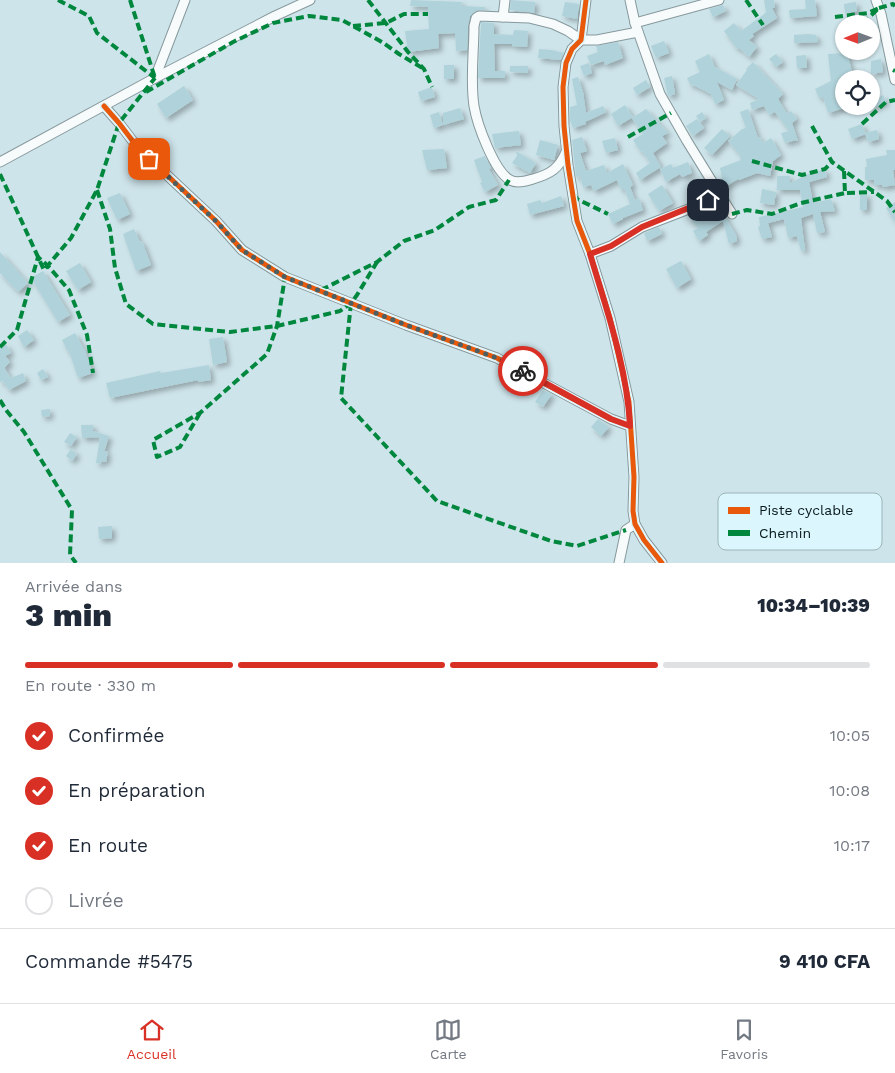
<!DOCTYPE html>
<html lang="fr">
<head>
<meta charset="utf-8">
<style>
  :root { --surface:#fff; --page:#f6f6f7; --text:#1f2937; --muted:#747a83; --line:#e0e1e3; --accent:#d93025 }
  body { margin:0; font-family:"Work Sans",sans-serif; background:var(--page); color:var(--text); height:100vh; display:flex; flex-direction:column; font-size:19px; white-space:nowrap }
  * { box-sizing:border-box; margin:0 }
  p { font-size:16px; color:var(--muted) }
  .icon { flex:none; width:28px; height:28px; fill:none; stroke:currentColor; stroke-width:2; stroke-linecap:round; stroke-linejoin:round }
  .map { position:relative; height:563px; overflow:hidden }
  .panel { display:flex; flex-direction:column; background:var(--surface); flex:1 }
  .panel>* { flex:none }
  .needle { width:32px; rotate:269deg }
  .buttons { position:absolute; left:835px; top:15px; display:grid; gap:10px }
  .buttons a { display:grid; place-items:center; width:45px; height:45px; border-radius:50%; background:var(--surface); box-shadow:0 1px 4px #0004; font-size:25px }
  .pin { position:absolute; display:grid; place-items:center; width:42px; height:42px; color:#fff; margin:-21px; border-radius:10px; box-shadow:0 2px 8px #0006 }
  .courier { position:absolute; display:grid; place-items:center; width:50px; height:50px; margin:-25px; border:4px solid #d93025; border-radius:50%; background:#fff; color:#222; box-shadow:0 1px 6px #0007 }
  .overview em { font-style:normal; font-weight:800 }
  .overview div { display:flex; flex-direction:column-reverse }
  .overview { display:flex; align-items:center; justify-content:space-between; height:85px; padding:0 25px }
  h1 { font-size:32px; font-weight:800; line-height:38px }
  .bar { display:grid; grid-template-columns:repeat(4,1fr); gap:8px 5px; align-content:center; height:60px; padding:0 25px }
  .bar i { height:6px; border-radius:4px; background:var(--line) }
  .bar .on { background:var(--accent) }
  .bar p { grid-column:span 4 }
  .line { display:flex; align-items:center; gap:12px; padding:0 25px; border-top:1px solid var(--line) }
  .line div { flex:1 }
  ol { padding:0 25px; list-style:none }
  li { display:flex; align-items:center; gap:15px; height:55px }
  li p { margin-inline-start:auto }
  li .icon { padding:5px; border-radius:50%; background:var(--accent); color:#fff; stroke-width:4 }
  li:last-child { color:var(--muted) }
  li i { width:28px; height:28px; border:2px solid var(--line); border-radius:50% }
  .dock { display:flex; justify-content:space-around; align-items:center; height:70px; border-top:1px solid var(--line); background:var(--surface); font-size:14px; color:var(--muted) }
  .dock a { display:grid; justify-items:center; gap:2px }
  .dock .on { color:var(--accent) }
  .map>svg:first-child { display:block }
  .building { fill:#b0d2da; filter:url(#shadow) }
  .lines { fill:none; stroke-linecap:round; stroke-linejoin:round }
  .minor-casing { stroke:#86999d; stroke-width:11 }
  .minor { stroke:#f8fbfc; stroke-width:9 }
  .quiet { stroke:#00873e; stroke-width:4; stroke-dasharray:8 4; stroke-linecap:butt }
  .cycleway-casing { stroke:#dcf6fd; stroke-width:8 }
  .cycleway { stroke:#e8590c; stroke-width:5 }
  .done { stroke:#4c5f63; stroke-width:5; stroke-dasharray:0 9 }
  .route { stroke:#d93025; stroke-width:6 }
  .key { fill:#dcf6fd; stroke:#9cb3b9; stroke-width:1 }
  .key-label { font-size:14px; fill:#07181b }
</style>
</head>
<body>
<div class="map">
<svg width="895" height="563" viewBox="0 0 895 563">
  <defs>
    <filter id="shadow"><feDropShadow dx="3.5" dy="3.5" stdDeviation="2.5" flood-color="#0004"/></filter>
  </defs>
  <rect width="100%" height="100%" fill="#cde4ea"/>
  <!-- building -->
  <g class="building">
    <path d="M411 0 462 2 461 6 485 7V10L476 11 470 16 468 26 467 50 456 51 455 33 438 34 439 48 408 52 405 31 429 29 428 7 410 6Z"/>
    <path d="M511 0 535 2 534 13 510 10Z"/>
    <path d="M764 0H774L775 8H772L777 18 752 34 754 36 749 40 757 47 749 57 739 48 737 49 724 31 734 23 741 31 763 15 766 12Z"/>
    <path d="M805 0H815L817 16 790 18 789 10 806 9Z"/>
    <path d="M565 2 579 4 577 19 562 16Z"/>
    <path d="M856 2 857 11 845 13 844 4Z"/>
    <path d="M723 5 726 11 713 17 709 9Z"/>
    <path d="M481 22 494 23V34L513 35 514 30 528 31 527 47 512 46V44H494L495 71H505V78H478Z"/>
    <path d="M808 34 816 35 818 42 794 43V35Z"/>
    <path d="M664 41 669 53 656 58 651 46Z"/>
    <path d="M618 42 623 58 605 65 604 61 591 65 587 56 598 52 596 46Z"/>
    <path d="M539 49 552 50 564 53 561 60 538 58Z"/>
    <path d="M847 53 854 79H844V108L828 113 823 97 819 98 815 89 831 81 828 54Z"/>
    <path d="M709 54 715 67 737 79 732 90 717 82 724 100 715 104 711 94 693 85 691 86 687 78 700 72 695 61Z"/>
    <path d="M776 54 783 62 776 67 769 59Z"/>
    <path d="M806 55 807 68H797L796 56Z"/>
    <path d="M881 59 883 72 871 74V61Z"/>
    <path d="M753 62 783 94 778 99 787 114 791 111 797 119 792 123 798 141 796 140 785 143 781 133 789 131 775 112 769 115 764 106 752 110 750 103 759 99 736 85 747 70 746 69Z"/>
    <path d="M589 63 592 73 584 76 580 66Z"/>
    <rect x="444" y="65" width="10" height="14"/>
    <path d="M510 66H528V73L510 72Z"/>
    <path d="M672 76 675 94 668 96 664 78Z"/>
    <path d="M578 77 583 92 586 113 603 106 606 112 585 122 586 124 573 128 570 120V107L577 105 572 79Z"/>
    <path d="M646 80 650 87 637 95 633 88Z"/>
    <path d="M184 86 193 100 166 118 157 104Z"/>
    <path d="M429 88H432L435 97 421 101 418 92Z"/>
    <path d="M883 95 886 102 871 109V101Z"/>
    <path d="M625 105 633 117 618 126 611 114Z"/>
    <path d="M460 108 464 119 443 125V113Z"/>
    <path d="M646 109 668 133 662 136 667 143 653 153 661 167 640 180 636 173 650 163 642 151 641 152 633 140 643 134 632 118Z"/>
    <path d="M748 109 758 138 760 137 763 143 771 138 781 155 773 161 770 176 757 173 739 180 738 179 723 188 719 180 722 178 720 168 741 160 739 157 741 156 728 141 742 129 746 128 740 112Z"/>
    <path d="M439 112 443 125 434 128 430 115Z"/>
    <path d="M702 112 706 118 700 122 696 116Z"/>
    <path d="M697 119 704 128 693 136 686 126Z"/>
    <path d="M862 124 866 134 852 139 848 129Z"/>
    <path d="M722 129 730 136 712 155 704 148Z"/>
    <path d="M877 130 879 139 868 142 865 133Z"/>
    <path d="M519 131 521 145 495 148 492 134Z"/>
    <path d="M582 137 587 151 580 153 586 171 604 165 607 173 623 164 633 185 630 187 635 200 639 198 643 210 623 218V219L613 224 608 214 630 204 624 188 621 190 617 180 594 191 591 185 583 187 580 176 576 177 572 140Z"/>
    <path d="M615 138 618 150 606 153 602 141Z"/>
    <path d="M540 140 558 145 554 160 536 155Z"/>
    <path d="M444 149 447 168 427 170 422 150Z"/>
    <path d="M886 150H895V170H893L895 185 883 187 882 185H874V180H865V167H867L866 159 887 155Z"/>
    <path d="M516 151 536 163 530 173 512 163 517 156Z"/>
    <path d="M485 156 491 168 489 169 498 185 485 192 480 183 482 182 474 160Z"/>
    <path d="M688 162 692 173 682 177 680 174 666 182 660 169 671 164 673 168Z"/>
    <path d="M825 169 827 177 809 182 813 203 831 199 835 211 820 212 825 232 817 233 813 214 801 218 805 250 801 251 797 236 788 238 784 219 768 223 772 237 762 239 758 227 760 226 759 217 803 207 800 190H775L777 189V176H790V183L810 173Z"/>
    <path d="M662 185 673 203 659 211 648 194Z"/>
    <path d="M762 189 776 192 774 205 760 203Z"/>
    <path d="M120 193 130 214 117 220 107 198Z"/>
    <rect x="860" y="194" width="7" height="16"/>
    <path d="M561 196 564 206 530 215 527 204 540 200 542 203Z"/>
    <path d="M895 202V222L886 208Z"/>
    <path d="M715 204 719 214 722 212 736 235 737 241 729 244 723 221 706 232 708 235 699 241 693 231 698 228 688 216Z"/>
    <path d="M659 227 662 234 647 241 644 233Z"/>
    <path d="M134 229 140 242 142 241 151 265 136 271 123 234Z"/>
    <path d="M0 252 28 283 18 292 0 273Z"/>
    <path d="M681 261 691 279 677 288 666 269Z"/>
    <path d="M80 263 91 282 78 290 66 271Z"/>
    <path d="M43 271 70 315 58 322 31 278Z"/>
    <path d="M27 330 34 340 24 347 18 336Z"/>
    <path d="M75 333 85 351 93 373 78 378 69 351 68 352 62 340Z"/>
    <path d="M223 337 227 362 213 365 209 339Z"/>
    <path d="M6 344 11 353 5 356 10 362 4 368 11 378 23 373 26 381 9 390 3 381 0 382V347Z"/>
    <path d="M209 365 211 380 198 382V380L110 398 106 383 160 371 161 373Z"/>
    <path d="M43 369 48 377 41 380 37 373Z"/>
    <path d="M543 390 552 394 543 407 535 402Z"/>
    <path d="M50 409V416L42 417 41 410Z"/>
    <path d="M598 419 609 427 601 436 591 427Z"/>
    <path d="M81 425H93V431L109 436 104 452 108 451 106 462 101 461 100 464 96 463 100 437 82 438Z"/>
    <path d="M70 433 77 437 71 446 64 442Z"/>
    <path d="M71 449 77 454 72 461 66 456Z"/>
    <path d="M112 526V538L99 539 98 527Z"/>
  </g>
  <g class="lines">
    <!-- minor casing -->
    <g class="minor-casing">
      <g id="minor">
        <path d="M586 0 581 40 572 49 566 63 563 87 564 126 568 165 577 221 590 254 610 318 629 402 634 477 633 511 635 524 644 540 662 563"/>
        <path d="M630 0 635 23 660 94 687 141 732 214"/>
        <path d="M876 0 881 14 895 80"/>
        <path d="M503 17 505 0"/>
        <path d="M635 23 719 0"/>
        <path d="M155 78 185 0"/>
        <path d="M104 106 119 123 138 148 216 221 242 250 285 277 406 325 497 358 611 419 630 426"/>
        <path d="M566 152C559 169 550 174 533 179 526 181 517 184 510 180 494 171 477 124 474 106 470 80 474 52 474 26L476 18 479 16 529 18 553 24 568 31 581 40H597L638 32"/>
        <path d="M0 162 155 78 275 16 310 0"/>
        <path d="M590 254 611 246 642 227 686 210 719 195"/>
        <path d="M619 563 626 530 635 524"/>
      </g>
    </g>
    <!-- minor -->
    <use href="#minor" class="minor"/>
    <!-- quiet -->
    <g class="quiet">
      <path d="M58 0 89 16 97 33 155 78"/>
      <path d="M130 0 155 78"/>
      <path d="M368 0 408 52 424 69 432 87"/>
      <path d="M746 0 763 25"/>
      <path d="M879 8 893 4 895 6"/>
      <path d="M835 17 868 13 879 8 862 24"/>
      <path d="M353 26 386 23 404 14H428"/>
      <path d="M893 70 895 71"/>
      <path d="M146 92 233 42 273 23 309 16 342 20 382 42 399 54 424 69"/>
      <path d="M862 124 886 102 895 100"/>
      <path d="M812 126 832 162 887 201 895 212"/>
      <path d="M628 137 671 113"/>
      <path d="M752 161 802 175 825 169 832 162"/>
      <path d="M844 171 845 193 874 192"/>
      <path d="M0 174 44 270 71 238 97 190 119 123 155 78"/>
      <path d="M97 190 110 229 115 268 126 304 153 324 230 332 277 326 340 311 351 303 357 295 377 262"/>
      <path d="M574 194 577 199 608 214"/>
      <path d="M732 214 747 210 772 214 801 203 845 193"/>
      <path d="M321 290 377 262 404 241 435 230 469 207 496 200 509 180"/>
      <path d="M351 303 341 398 437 501 551 541 577 546 626 530"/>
      <path d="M0 347 17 330 38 257 48 266 69 290 87 335 93 373"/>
      <path d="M0 400 6 410 24 432 72 510 70 555 76 563"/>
      <path d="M200 413 180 447 157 457 153 440 200 413 267 354 277 326 285 277"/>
    </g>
    <!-- cycleway casing -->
    <g class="cycleway-casing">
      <g id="cycleway">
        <path d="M586 0 581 40 572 49 566 63 563 87 564 126 568 165 577 221 590 254 610 318 629 402 634 477 633 511 635 524 644 540 662 563"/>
        <path d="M104 106 119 123 138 148 216 221 242 250 285 277 406 325 497 358 611 419 630 426"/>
      </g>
    </g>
    <!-- cycleway -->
    <use href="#cycleway" class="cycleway"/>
  </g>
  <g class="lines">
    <!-- done -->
    <path class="done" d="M149 159 216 221 242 250 285 277 406 325 497 358 523 371"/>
    <!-- route -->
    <path class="route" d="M523 371 611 419 630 426C627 367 607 311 590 254L611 246 642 227 708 200"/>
  </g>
  <!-- legend -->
  <rect x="718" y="493" width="164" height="57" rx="8" class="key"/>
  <rect x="728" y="507" width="22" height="7" fill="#e8590c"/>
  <rect x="728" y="530" width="22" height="6" fill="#00873e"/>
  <g class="key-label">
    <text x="759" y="515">Piste cyclable</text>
    <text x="759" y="538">Chemin</text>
  </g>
</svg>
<div class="buttons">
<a><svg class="needle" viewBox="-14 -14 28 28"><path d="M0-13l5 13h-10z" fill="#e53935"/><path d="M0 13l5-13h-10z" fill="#747a83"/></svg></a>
<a><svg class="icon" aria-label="locate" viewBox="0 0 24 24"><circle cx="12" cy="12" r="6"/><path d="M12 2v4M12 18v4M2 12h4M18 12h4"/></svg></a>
</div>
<div class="pin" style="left:149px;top:159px;background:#ea580c"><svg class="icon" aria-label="bag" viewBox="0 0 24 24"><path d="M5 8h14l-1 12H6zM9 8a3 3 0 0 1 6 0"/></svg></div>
<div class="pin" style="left:708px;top:200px;background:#1f2937"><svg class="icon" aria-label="home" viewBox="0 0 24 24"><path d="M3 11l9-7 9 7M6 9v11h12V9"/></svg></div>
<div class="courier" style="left:523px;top:371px"><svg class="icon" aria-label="bike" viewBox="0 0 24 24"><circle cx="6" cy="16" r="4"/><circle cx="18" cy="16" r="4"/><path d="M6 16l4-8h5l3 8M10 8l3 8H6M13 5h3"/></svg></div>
</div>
<section class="panel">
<div class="overview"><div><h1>3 min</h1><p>Arrivée dans</p></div><em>10:34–10:39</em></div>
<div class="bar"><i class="on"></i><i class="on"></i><i class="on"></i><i></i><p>En route · 330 m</p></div>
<ol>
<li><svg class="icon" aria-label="check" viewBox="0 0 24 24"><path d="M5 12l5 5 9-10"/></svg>Confirmée<p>10:05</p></li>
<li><svg class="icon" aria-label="check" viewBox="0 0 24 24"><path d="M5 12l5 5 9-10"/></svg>En préparation<p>10:08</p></li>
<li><svg class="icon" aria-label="check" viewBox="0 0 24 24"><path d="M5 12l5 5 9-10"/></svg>En route<p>10:17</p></li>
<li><i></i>Livrée</li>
</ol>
<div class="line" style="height:65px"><div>Commande #5475</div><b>9 410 CFA</b></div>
</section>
<nav class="dock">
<a class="on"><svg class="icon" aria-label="home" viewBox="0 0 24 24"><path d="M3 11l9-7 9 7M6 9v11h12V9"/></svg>Accueil</a>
<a><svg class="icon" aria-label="map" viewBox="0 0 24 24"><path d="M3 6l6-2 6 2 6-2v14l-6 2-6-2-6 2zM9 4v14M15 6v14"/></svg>Carte</a>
<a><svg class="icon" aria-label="saved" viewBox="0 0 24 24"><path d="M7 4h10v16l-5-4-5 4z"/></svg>Favoris</a>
</nav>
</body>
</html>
